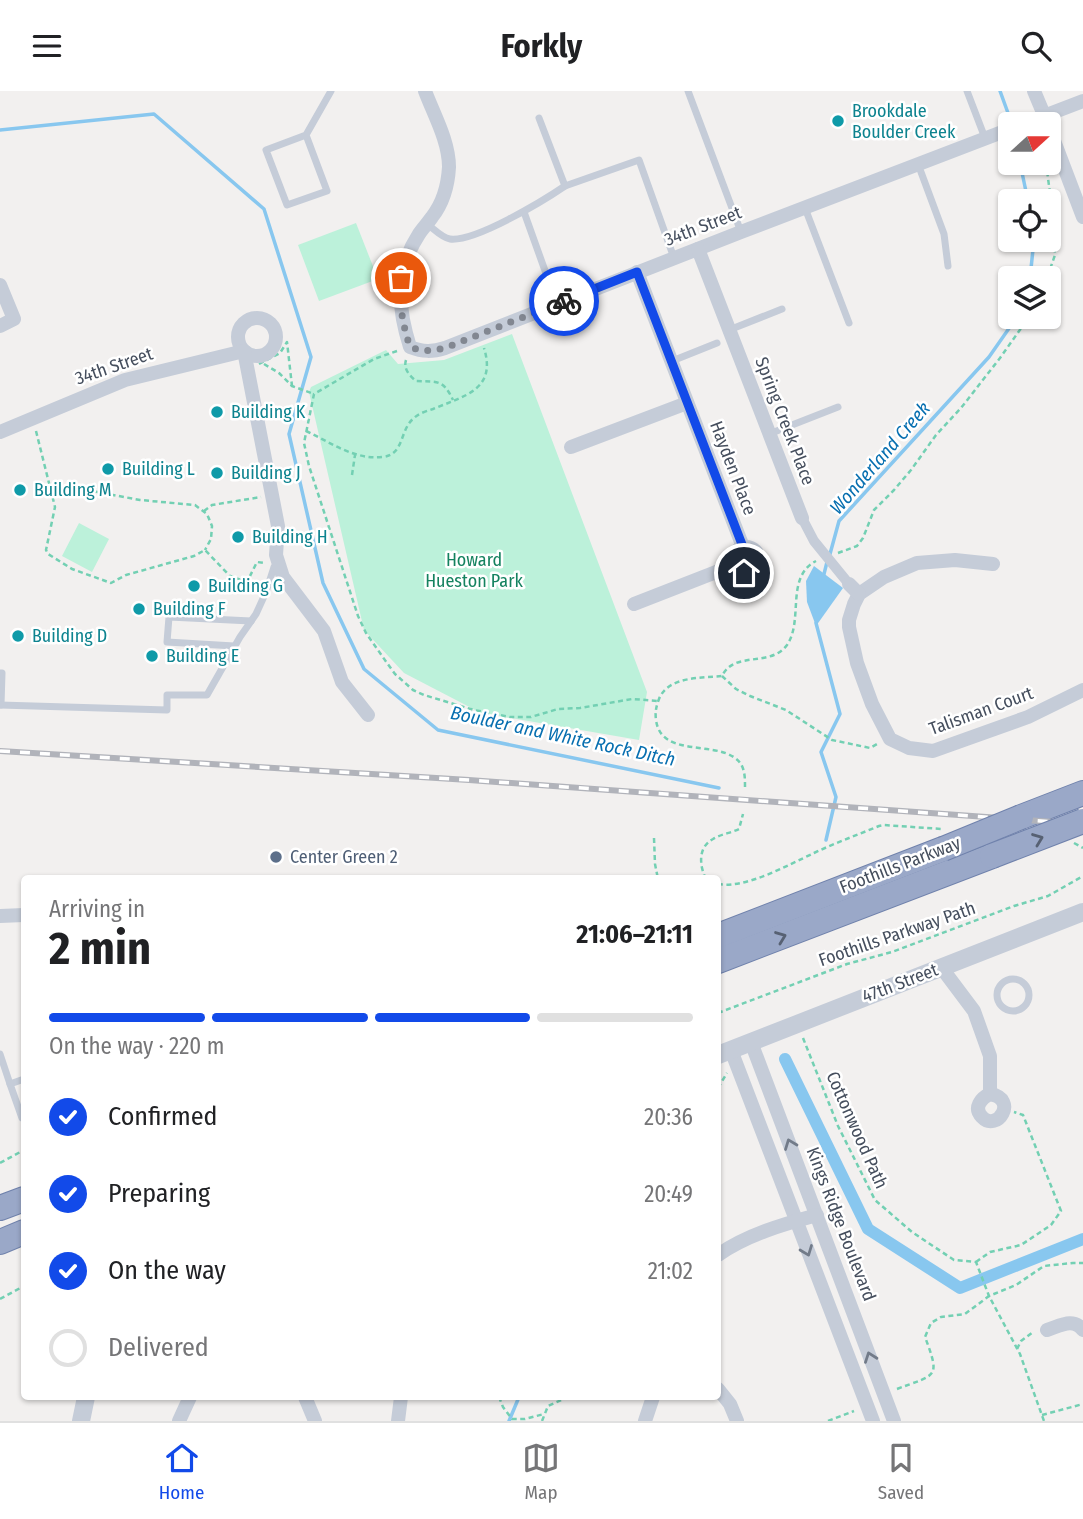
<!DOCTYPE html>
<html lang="en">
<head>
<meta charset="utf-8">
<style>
  :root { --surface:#fff; --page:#f6f6f6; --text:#202124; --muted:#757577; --line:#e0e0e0; --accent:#124ae9 }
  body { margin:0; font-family:"Fira Sans Condensed",sans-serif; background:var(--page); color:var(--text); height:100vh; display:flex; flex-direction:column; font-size:26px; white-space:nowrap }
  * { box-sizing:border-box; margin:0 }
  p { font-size:23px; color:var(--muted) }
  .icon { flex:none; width:38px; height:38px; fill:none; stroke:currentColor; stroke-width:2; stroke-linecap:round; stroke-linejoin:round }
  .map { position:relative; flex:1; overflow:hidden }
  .details { position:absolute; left:21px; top:784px; width:700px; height:525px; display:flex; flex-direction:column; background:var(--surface); border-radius:7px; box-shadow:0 2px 5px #0004 }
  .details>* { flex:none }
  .needle { width:46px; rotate:69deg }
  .tools { position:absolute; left:998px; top:21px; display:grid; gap:14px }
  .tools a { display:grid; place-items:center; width:63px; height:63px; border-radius:7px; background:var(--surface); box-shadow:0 2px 5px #0004; font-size:35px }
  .pin { position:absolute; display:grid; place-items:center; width:60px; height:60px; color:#fff; margin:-30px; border:4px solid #fff; border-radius:50%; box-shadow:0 2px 7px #0007 }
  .courier { position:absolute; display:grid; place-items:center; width:70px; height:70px; margin:-35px; border:5px solid #124ae9; border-radius:50%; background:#fff; color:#222; box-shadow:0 2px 9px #0007 }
  .overview em { font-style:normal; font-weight:700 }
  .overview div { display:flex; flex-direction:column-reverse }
  .overview { display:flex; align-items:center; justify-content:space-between; height:119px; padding:0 28px }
  h1 { font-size:46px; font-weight:700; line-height:52px }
  .bar { display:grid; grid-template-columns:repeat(4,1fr); gap:10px 7px; align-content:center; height:84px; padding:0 28px }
  .bar i { height:9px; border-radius:5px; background:var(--line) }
  .bar .active { background:var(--accent) }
  .bar p { grid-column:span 4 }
  ol { padding:0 28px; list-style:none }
  li { display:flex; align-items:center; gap:21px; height:77px }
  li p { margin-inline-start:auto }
  li .icon { padding:7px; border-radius:50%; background:var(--accent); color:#fff; stroke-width:4 }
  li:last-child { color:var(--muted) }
  li i { width:38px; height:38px; border:4px solid var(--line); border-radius:50% }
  header { display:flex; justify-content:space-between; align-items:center; height:91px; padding:0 28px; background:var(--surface); font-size:32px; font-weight:700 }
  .tab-bar { display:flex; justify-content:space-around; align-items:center; height:98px; border-top:2px solid var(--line); background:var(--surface); font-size:19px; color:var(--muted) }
  .tab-bar a { display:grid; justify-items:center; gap:4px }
  .tab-bar .active { color:var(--accent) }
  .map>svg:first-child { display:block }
  .green { fill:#bcf1da }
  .water { fill:#88c7ef }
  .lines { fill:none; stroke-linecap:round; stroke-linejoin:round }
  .stream { stroke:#88c7ef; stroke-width:3.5 }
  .canal { stroke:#88c7ef; stroke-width:12 }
  .trunk-casing { stroke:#7082ac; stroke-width:26 }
  .path { stroke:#73d0b3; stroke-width:2.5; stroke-dasharray:5 3.5; stroke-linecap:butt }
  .service { stroke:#c5ccd8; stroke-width:7 }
  .pedestrian { stroke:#c5ccd8; stroke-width:10 }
  .minor { stroke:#c5ccd8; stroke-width:14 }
  .tertiary { stroke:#c5ccd8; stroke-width:18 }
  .trunk { stroke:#9aa8c8; stroke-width:24 }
  .rail-casing { stroke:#b1b3ba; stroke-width:6 }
  .rail { stroke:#fff; stroke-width:3.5; stroke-dasharray:10; stroke-linecap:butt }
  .trunk-bridge-casing { stroke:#7082ac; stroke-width:26; stroke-linecap:butt }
  .trunk-bridge { stroke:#9aa8c8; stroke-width:24 }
  .oneway { stroke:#576173 }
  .oneway2 { stroke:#727b89 }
  .done { stroke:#828791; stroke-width:7; stroke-dasharray:0 12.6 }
  .route { stroke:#124ae9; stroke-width:9 }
  .culture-dot { fill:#0f9aa8; stroke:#fff; stroke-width:2.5 }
  .service-dot { fill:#5c6f8a; stroke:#fff; stroke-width:2.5 }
  .labels { text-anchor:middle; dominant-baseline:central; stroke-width:5; stroke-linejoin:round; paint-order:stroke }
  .culture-label { font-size:18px; fill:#0d838f; stroke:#fff; text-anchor:start }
  .street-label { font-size:18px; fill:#464f5e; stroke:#fff }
  .park-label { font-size:18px; fill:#14825f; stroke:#fff }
  .service-label { font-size:18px; fill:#4e5e75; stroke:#fff; text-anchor:start }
  .water-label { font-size:19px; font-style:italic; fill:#076fb0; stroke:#fff }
</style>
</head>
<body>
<header><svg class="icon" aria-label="menu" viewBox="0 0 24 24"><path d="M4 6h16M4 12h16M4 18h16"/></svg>Forkly<svg class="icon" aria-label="search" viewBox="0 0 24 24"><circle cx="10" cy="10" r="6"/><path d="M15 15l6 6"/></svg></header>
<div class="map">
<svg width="1083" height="1330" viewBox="0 0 1083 1330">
  <rect width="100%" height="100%" fill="#f2f0ef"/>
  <!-- green -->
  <g class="green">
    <path d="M356 132 378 188 319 210 298 154Z"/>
    <path d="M512 243 647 601 639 649 481 622 404 582 364 539 309 301 311 296 386 259 398 273 444 269Z"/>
    <path d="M79 432 109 448 92 481 62 465Z"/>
  </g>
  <!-- water -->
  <path class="water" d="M814 475 843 497 816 535 807 511 806 490Z"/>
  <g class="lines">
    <!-- stream -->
    <g class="stream">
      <path d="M1000 0 1008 22"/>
      <path d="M0 39 154 23 264 118 311 266 289 343 323 492 364 578 438 639 719 697"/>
      <path d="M1020 72 1028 110"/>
      <path d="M1030 187 1034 149"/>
      <path d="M830 463 839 430 989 266 1017 226"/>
      <path d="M823 487 827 471"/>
      <path d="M816 532 840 623 821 661 836 706 826 749"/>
      <path d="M509 1330 519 1306"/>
    </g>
    <!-- canal -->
    <path class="canal" d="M785 968 868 1138 960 1197 1083 1148"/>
    <!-- trunk casing -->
    <g class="trunk-casing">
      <g id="trunk">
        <path d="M1021 726 1083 702"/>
        <path d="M718 845 943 758"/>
        <path d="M718 870 992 765"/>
        <path d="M0 1117 24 1108"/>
        <path d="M0 1151 24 1141"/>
      </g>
    </g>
    <!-- path -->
    <g class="path">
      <path d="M1046 72 1053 125 1055 164 1047 187"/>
      <path d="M397 260 374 268 314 303 304 352 309 375 358 525 366 542 387 572 395 583 413 599 424 604 474 619 510 626H531L558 618 580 617 632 608 658 610"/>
      <path d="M406 269C403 278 410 285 416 290 438 291 443 288 453 309"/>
      <path d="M259 273 280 262 287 251 292 295"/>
      <path d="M264 273 279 282 292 295 314 303"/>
      <path d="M36 340 55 416 46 459 48 463 72 478 111 492 126 484 194 465 205 459 230 485 247 491 257 471 264 472"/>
      <path d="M306 340C330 351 354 369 382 366 405 364 399 339 414 327 419 322 427 320 433 318 464 305 497 299 484 257"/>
      <path d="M352 384 355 364"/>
      <path d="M52 401 76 397 140 409 195 414 207 423 212 435 211 448 205 459"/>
      <path d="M204 420 212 414 261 406"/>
      <path d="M838 462 857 455 863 447 874 419 894 399 911 379 936 344 961 317 1000 267 1029 226"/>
      <path d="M722 585 736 598 750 605 786 619 832 649 870 657 877 653"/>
      <path d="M745 696C745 685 745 674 735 667 712 650 661 666 656 629 655 621 656 616 659 608 668 585 702 587 722 585 735 559 770 577 787 554 804 529 785 486 816 470"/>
      <path d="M654 747 655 773 658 788"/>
      <path d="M1074 752 1083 757"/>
      <path d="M697 788H700"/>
      <path d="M706 788C699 774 698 756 713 748 721 743 731 742 739 738L743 723"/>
      <path d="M718 793C746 798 788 774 814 762 835 752 857 744 879 735L884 734 942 738"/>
      <path d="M718 922 847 873 892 861 1014 815 1048 805 1083 785"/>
      <path d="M803 947 838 1035 875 1109 912 1141 954 1169 976 1171 989 1205 1016 1194 1044 1175 1073 1172H1083"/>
      <path d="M718 997 727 982"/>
      <path d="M0 1072 24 1059"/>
      <path d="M976 1171 990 1161 1021 1154 1051 1134 1061 1120 1023 1024 1014 1021"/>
      <path d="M0 1208 24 1195"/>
      <path d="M1017 1258 1021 1250 1033 1241"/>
      <path d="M897 1298C936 1283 941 1288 925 1246L931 1232 941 1226 965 1223 989 1205 1020 1263 1044 1330"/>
      <path d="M499 1306 503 1316 512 1328H525L544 1323"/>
      <path d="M1042 1324 1083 1313"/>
      <path d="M542 1330 548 1315 568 1306"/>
      <path d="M828 1330 854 1320"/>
    </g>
    <!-- service -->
    <g class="service">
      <path d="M688 0 741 141"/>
      <path d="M967 0 985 47"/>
      <path d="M539 27 565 95 639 69 674 167"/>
      <path d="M306 44 327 100 287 114 266 59 306 44 331 0"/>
      <path d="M918 73 944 143 948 175"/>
      <path d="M805 117 849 232"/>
      <path d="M524 121 548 188"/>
      <path d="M427 133C434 138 442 147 450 148 475 151 543 110 565 95"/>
      <path d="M729 239 782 218"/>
      <path d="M672 270 717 252"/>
      <path d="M769 343 838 316"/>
      <path d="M234 555 167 551 169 526 251 530"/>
      <path d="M0 582H2L1 614"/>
      <path d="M0 614 167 619V604H207L240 546 256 523 266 501 274 476 279 473"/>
      <circle cx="1013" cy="904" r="16"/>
      <path d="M0 963 10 993 24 988"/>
      <path d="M10 993 22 1027"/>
    </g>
    <!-- pedestrian -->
    <path class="pedestrian" d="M802 427 814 450 849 493"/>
    <!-- minor -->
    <g class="minor">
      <path d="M425 0C434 24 449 50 449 76 448 94 443 112 432 126 428 132 423 137 419 143 395 180 397 215 410 256 423 261 432 261 445 257L741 141 1010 38"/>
      <path d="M1034 0 1047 31"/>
      <path d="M1023 33 1083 10"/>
      <path d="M1048 34 1083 126"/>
      <path d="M698 158 802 427"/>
      <path d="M637 181 743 456"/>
      <path d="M0 194 14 228 0 235"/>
      <circle cx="257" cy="246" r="19"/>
      <path d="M0 341 125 289 244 260 278 435 276 464 283 486 324 540 342 591 368 624"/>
      <path d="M571 356 687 312"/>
      <circle cx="746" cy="469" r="13"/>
      <path d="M993 473 955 469 917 472 884 486 859 503 854 513 849 529V536L857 572 872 613 890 648 909 657 933 660 1028 626 1083 599"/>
      <path d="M849 493 859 503"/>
      <path d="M634 513 734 474"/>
      <path d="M0 825 24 824"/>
      <path d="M941 876 974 920 990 965V1003C981 1007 973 1017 982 1026 997 1042 1019 1008 990 1003"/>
      <path d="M751 951 894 1330"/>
      <path d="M731 959 873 1330"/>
      <path d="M718 1164C746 1144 784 1133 817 1124"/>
      <path d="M1047 1239C1060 1235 1073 1226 1083 1239"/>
      <path d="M718 1298 730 1313 737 1330"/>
      <path d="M305 1306 315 1330"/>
      <path d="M179 1330 190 1306"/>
      <path d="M398 1330 401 1306"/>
      <path d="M645 1330 653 1306"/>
    </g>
    <!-- tertiary -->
    <g class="tertiary">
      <path d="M718 964 1083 821"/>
      <path d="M81 1330 86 1306"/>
    </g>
    <!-- trunk -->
    <use href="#trunk" class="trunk"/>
    <!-- rail casing -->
    <g class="rail-casing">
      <path id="rail" d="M0 660 469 689 1083 733"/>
    </g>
    <!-- rail -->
    <use href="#rail" class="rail"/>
    <!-- trunk-bridge casing -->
    <g class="trunk-bridge-casing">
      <g id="trunk-bridge">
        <path d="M943 758 1021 726"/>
        <path d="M992 765 1083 730"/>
      </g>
    </g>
    <!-- trunk-bridge -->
    <use href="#trunk-bridge" class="trunk-bridge"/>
  </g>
  <!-- one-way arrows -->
  <defs><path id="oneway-chevron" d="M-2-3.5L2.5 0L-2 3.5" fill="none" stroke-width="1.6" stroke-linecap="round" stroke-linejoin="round" transform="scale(1.75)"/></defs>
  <g class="oneway">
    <use href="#oneway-chevron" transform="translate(1038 748) rotate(-21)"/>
    <use href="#oneway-chevron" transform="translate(781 846) rotate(-21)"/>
  </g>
  <g class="oneway2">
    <use href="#oneway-chevron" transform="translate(790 1053) rotate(-111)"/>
    <use href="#oneway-chevron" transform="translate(807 1160) rotate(69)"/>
    <use href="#oneway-chevron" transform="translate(870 1266) rotate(-110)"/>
  </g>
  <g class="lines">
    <!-- done -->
    <path class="done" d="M401 187C399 213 402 231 410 256 423 261 432 260 445 257L564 210"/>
    <!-- route -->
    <path class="route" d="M564 210 637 181 743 456 735 462C731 471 735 478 744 482"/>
  </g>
  <!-- markers -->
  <g class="culture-dot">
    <circle cx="838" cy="30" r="7"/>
    <circle cx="217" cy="321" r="7"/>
    <circle cx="108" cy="378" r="7"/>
    <circle cx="217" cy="382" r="7"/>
    <circle cx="20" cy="399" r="7"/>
    <circle cx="238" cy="446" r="7"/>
    <circle cx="194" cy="495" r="7"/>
    <circle cx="139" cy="518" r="7"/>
    <circle cx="18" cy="545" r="7"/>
    <circle cx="152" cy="565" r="7"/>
  </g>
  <circle class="service-dot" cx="276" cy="766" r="7"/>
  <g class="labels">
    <!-- culture labels -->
    <g class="culture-label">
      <text x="852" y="20">Brookdale<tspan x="852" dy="21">Boulder Creek</tspan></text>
      <text x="231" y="321">Building K</text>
      <text x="122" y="378">Building L</text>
      <text x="231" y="382">Building J</text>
      <text x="34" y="399">Building M</text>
      <text x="252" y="446">Building H</text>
      <text x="208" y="495">Building G</text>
      <text x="153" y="518">Building F</text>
      <text x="32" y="545">Building D</text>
      <text x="166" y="565">Building E</text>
    </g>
    <!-- street labels -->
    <g class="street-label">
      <text transform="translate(703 135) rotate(-21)">34th Street</text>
      <text transform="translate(114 275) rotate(-19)">34th Street</text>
      <text transform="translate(785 330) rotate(69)">Spring Creek Place</text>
      <text transform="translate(733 377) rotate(69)">Hayden Place</text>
      <text transform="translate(981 620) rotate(-20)">Talisman Court</text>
      <text transform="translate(900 774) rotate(-21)">Foothills Parkway</text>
      <text transform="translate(897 843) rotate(-19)">Foothills Parkway Path</text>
      <text transform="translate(900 892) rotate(-21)">47th Street</text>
      <text transform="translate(857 1039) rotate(66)">Cottonwood Path</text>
      <text transform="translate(841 1133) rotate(69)">Kings Ridge Boulevard</text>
    </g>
    <!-- park labels -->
    <g class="park-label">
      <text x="474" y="469">Howard<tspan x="474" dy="21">Hueston Park</tspan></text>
    </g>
    <!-- service labels -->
    <g class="service-label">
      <text x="290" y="766">Center Green 2</text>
    </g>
    <!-- water labels -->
    <g class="water-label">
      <text transform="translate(880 367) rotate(-49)">Wonderland Creek</text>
      <text transform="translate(563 645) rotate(12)">Boulder and White Rock Ditch</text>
    </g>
  </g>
</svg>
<div class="tools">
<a><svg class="needle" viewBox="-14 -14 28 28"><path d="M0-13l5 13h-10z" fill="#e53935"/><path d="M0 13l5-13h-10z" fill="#757577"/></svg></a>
<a><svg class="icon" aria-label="locate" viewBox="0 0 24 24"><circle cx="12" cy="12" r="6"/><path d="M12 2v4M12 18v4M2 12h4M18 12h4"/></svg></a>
<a><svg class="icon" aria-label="layers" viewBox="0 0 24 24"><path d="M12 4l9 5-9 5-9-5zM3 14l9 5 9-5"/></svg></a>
</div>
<div class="pin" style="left:401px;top:187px;background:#ea580c"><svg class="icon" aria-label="bag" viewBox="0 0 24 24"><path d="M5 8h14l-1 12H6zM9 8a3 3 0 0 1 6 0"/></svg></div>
<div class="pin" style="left:744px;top:482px;background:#1f2937"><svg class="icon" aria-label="home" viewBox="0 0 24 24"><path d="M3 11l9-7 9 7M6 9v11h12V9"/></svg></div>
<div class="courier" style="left:564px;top:210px"><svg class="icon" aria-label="bike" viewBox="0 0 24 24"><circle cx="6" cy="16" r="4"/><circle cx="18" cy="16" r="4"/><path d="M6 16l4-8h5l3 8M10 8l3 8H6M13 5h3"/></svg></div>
<section class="details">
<div class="overview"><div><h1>2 min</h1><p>Arriving in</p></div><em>21:06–21:11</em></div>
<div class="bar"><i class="active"></i><i class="active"></i><i class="active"></i><i></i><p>On the way · 220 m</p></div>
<ol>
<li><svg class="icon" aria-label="check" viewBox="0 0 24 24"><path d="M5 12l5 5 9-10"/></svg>Confirmed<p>20:36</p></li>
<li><svg class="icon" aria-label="check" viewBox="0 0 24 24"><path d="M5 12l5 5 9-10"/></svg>Preparing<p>20:49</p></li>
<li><svg class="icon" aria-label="check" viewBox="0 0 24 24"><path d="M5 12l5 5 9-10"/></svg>On the way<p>21:02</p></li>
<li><i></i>Delivered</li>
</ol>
</section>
</div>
<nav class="tab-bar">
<a class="active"><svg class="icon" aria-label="home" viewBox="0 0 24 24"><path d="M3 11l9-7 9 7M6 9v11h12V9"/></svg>Home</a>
<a><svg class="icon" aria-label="map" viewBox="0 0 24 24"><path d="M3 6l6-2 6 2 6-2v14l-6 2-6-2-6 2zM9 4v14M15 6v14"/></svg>Map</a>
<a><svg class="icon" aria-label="saved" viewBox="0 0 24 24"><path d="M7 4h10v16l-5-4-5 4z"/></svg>Saved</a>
</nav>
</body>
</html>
